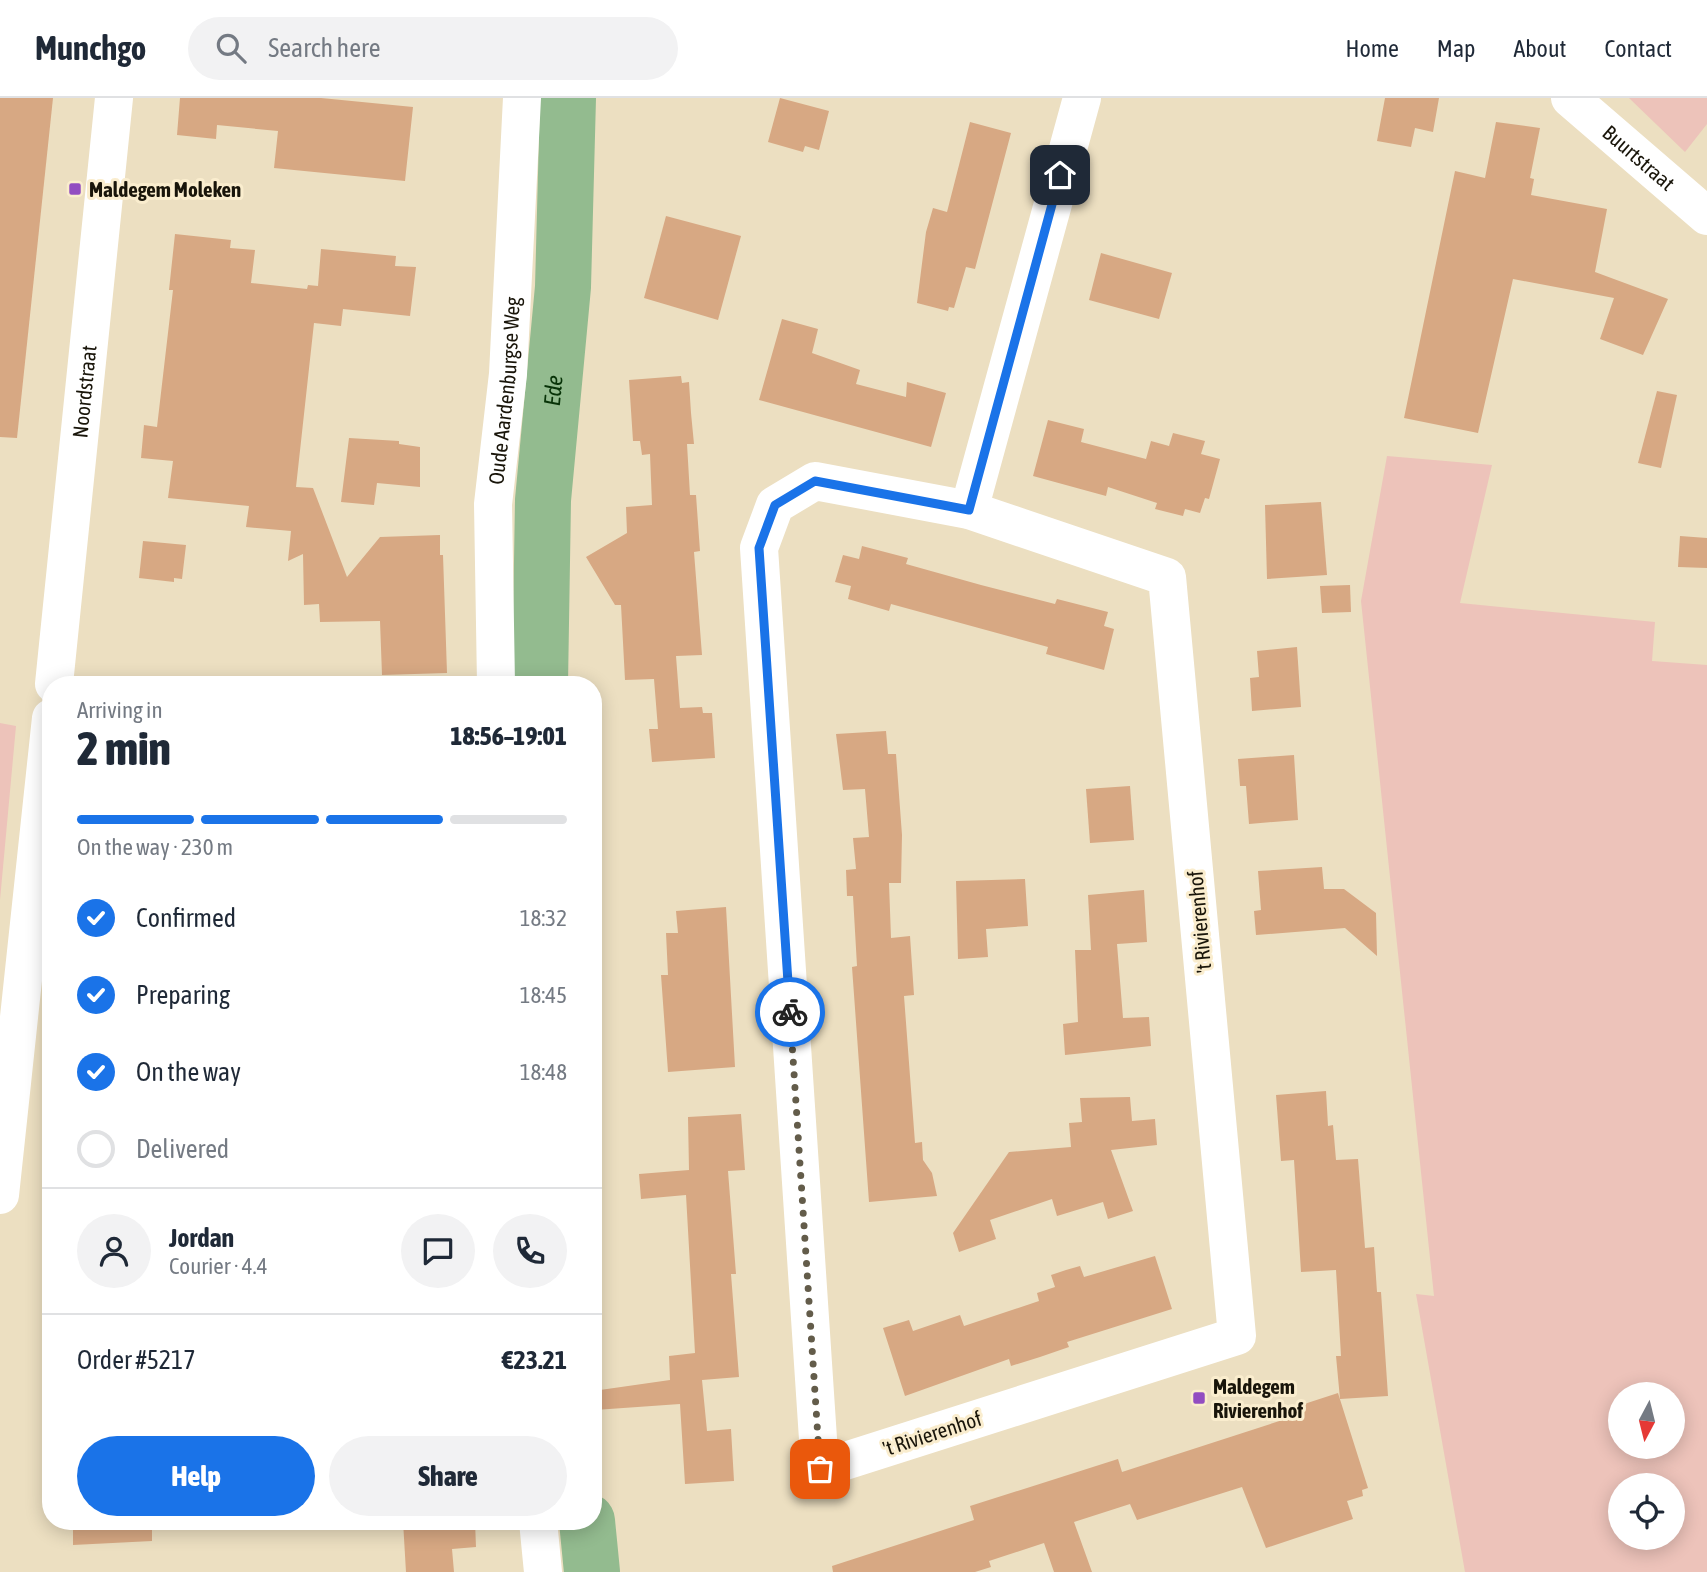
<!DOCTYPE html>
<html lang="en">
<head>
<meta charset="utf-8">
<style>
  :root { --surface:#fff; --page:#f2f2f3; --text:#1f2937; --muted:#747a83; --line:#e0e1e3; --accent:#1a73e8 }
  body { margin:0; font-family:"Asap Condensed",sans-serif; background:var(--page); color:var(--text); height:100vh; display:flex; flex-direction:column; font-size:26px; white-space:nowrap }
  * { box-sizing:border-box; margin:0 }
  p { font-size:23px; color:var(--muted) }
  .icon { flex:none; width:38px; height:38px; fill:none; stroke:currentColor; stroke-width:2; stroke-linecap:round; stroke-linejoin:round }
  .map { position:relative; flex:1; overflow:hidden }
  .side { position:absolute; left:42px; top:578px; width:560px; height:854px; display:flex; flex-direction:column; background:var(--surface); border-radius:28px; box-shadow:0 4px 18px #0003 }
  .side>* { flex:none }
  .needle { width:46px; rotate:187deg }
  .buttons { position:absolute; left:1608px; top:1284px; display:grid; gap:14px }
  .buttons a { display:grid; place-items:center; width:77px; height:77px; border-radius:50%; background:var(--surface); box-shadow:0 4px 18px #0003; font-size:35px }
  .pin { position:absolute; display:grid; place-items:center; width:60px; height:60px; color:#fff; margin:-30px; border-radius:14px; box-shadow:0 4px 10px #0006 }
  .courier { position:absolute; display:grid; place-items:center; width:70px; height:70px; margin:-35px; border:5px solid #1a73e8; border-radius:50%; background:#fff; color:#222; box-shadow:0 2px 9px #0007 }
  .overview em { font-style:normal; font-weight:800 }
  .overview div { display:flex; flex-direction:column-reverse }
  .overview { display:flex; align-items:center; justify-content:space-between; height:119px; padding:0 35px }
  h1 { font-size:46px; font-weight:800; line-height:52px }
  .bar { display:grid; grid-template-columns:repeat(4,1fr); gap:10px 7px; align-content:center; height:84px; padding:0 35px }
  .bar i { height:9px; border-radius:5px; background:var(--line) }
  .bar .current { background:var(--accent) }
  .bar p { grid-column:span 4 }
  .line { display:flex; align-items:center; gap:18px; padding:0 35px; border-top:2px solid var(--line) }
  .line div { flex:1 }
  .round { display:grid; place-items:center; flex:none; width:74px; height:74px; border-radius:37px; background:var(--page) }
  ol { padding:0 35px; list-style:none }
  li { display:flex; align-items:center; gap:21px; height:77px }
  li p { margin-inline-start:auto }
  li .icon { padding:7px; border-radius:50%; background:var(--accent); color:#fff; stroke-width:4 }
  li:last-child { color:var(--muted) }
  li i { width:38px; height:38px; border:4px solid var(--line); border-radius:50% }
  .primary-button { display:flex; gap:14px; margin-top:auto; padding:14px 35px }
  .primary-button a { flex:1; height:80px; border-radius:42px; background:var(--accent); color:#fff; font-size:28px; font-weight:800; line-height:80px; text-align:center }
  .primary-button a+a { background:var(--page); color:var(--text) }
  header { display:flex; align-items:center; gap:42px; box-sizing:border-box; height:98px; padding:0 35px; background:var(--surface); border-bottom:2px solid var(--line) }
  header strong { font-size:33px }
  nav { display:flex; gap:38px; margin-inline-start:auto; font-size:24px }
  .search { width:490px; height:63px; background:var(--page); display:flex; align-items:center; gap:18px; box-sizing:border-box; padding:0 24px; border-radius:38px; color:var(--muted); font-size:26px }
  .map>svg:first-child { display:block }
  .green { fill:#edc3ba; fill-rule:evenodd }
  .lines { fill:none; stroke-linecap:round; stroke-linejoin:round }
  .river { stroke:#93bb8f; stroke-width:56 }
  .building { fill:#d7a883 }
  .minor { stroke:#fff; stroke-width:38 }
  .done { stroke:#635c4a; stroke-width:7; stroke-dasharray:0 12.6 }
  .route { stroke:#1a73e8; stroke-width:9 }
  .poi-dot { fill:#924dc1; stroke:#faedce; stroke-width:2.5 }
  .labels { text-anchor:middle; dominant-baseline:central; stroke-width:6; stroke-linejoin:round; paint-order:stroke }
  .street-label { font-size:21px; fill:#19150a; stroke:#faedce }
  .poi-label { font-size:21px; font-weight:bold; fill:#19150a; stroke:#faedce; text-anchor:start }
  .water-label { font-size:23px; font-style:italic; fill:#083308; stroke:#faedce }
</style>
</head>
<body>
<header>
<strong>Munchgo</strong>
<div class="search"><svg class="icon" aria-label="search" viewBox="0 0 24 24"><circle cx="10" cy="10" r="6"/><path d="M15 15l6 6"/></svg>Search here</div>
<nav><a>Home</a><a>Map</a><a>About</a><a>Contact</a></nav>
</header>
<div class="map">
<svg width="1707" height="1474" viewBox="0 0 1707 1474">
  <rect width="100%" height="100%" fill="#ecdfc1"/>
  <!-- green -->
  <g class="green">
    <path d="M1629 0H1707V26L1685 54Z"/>
    <path d="M1387 358 1492 367 1460 505 1655 524 1652 563 1707 567V1474H1465L1416 1196 1434 1198 1361 503ZM1620 1297H1673V1349H1620ZM1620 1388H1673V1440H1620Z"/>
    <path d="M0 625 16 628 0 802Z"/>
  </g>
  <g class="lines">
    <!-- river -->
    <g class="river">
      <path id="s1" d="M540 586 543 402 563 189 568 0"/>
      <path d="M587 1423 592 1474"/>
    </g>
  </g>
  <!-- building -->
  <g class="building">
    <path d="M0 0H53L17 340 0 339Z"/>
    <path d="M180 0H321L413 9 405 83 274 70 278 33 217 27 216 41 177 37Z"/>
    <path d="M780 0 829 13 819 52 805 48 803 54 768 44Z"/>
    <path d="M1385 0H1439L1433 34 1415 30 1411 49 1377 43Z"/>
    <path d="M970 24 1011 35 975 171 966 169 954 210 949 209 948 213 917 205 926 134 933 110 947 114Z"/>
    <path d="M1496 24 1540 30 1530 80 1534 81 1531 97 1607 111 1595 174 1668 201 1643 257 1600 241 1614 200 1513 181 1478 335 1404 320 1455 73 1485 80Z"/>
    <path d="M666 118 741 138 718 222 644 200Z"/>
    <path d="M175 136 231 142 230 150 255 152 251 185 307 191 308 187 318 188 321 151 396 158 395 168 416 169 410 218 343 211 341 228 314 225 296 389 313 390 347 479 380 439 440 437V457H443L447 575 382 577 380 523 320 524 319 506 304 507 303 456 288 463 291 433 246 429 249 408 168 400 173 363 141 360 144 327 157 329 173 192H169Z"/>
    <path d="M1101 155 1172 175 1159 221 1089 202Z"/>
    <path d="M782 221 818 231 812 255 860 272 856 286 906 299 907 284 946 295 931 349 759 302Z"/>
    <path d="M681 278 682 285 689 284 691 315 694 346H687L690 397H696L700 453 694 454 702 557 676 558 680 610 702 609 703 615H712L715 660 652 664 649 631H658L654 581 625 582 621 507H615L586 459 627 435 626 409 652 407 650 356 642 357 640 343H633L629 282Z"/>
    <path d="M1657 293 1677 297 1661 370 1638 365Z"/>
    <path d="M1048 322 1084 331 1081 344 1146 361 1151 343 1169 348 1173 335 1205 343 1201 356 1220 361 1209 401 1205 400 1200 415 1185 411 1183 418 1155 411 1157 405 1108 389 1106 398 1033 378Z"/>
    <path d="M349 340 399 343V346L420 349V389L377 385 374 407 341 404Z"/>
    <path d="M1321 404 1327 477 1267 481 1265 407Z"/>
    <path d="M1680 438 1707 440V470L1678 469Z"/>
    <path d="M143 443 186 447 182 481 174 480V484L139 480Z"/>
    <path d="M862 448 908 460 906 466 981 487 1055 506 1057 501 1108 514 1104 528 1114 531 1104 572 1046 556 1048 549 891 506 889 513 848 501 851 488 835 484 843 457 859 461Z"/>
    <path d="M1350 487 1351 514 1322 515 1320 488Z"/>
    <path d="M1297 549 1301 609 1252 613 1250 580 1259 579 1257 553Z"/>
    <path d="M886 633 888 656H896L902 737 901 785H889L891 840 910 838 914 897 904 898 915 1045 922 1044 923 1062 932 1075 937 1098 869 1104 852 869 857 868 853 798H847L846 772 856 771 853 740 869 739 865 691 843 692 836 636Z"/>
    <path d="M1294 657 1298 722 1249 726 1246 688H1240L1238 661Z"/>
    <path d="M1130 688 1134 742 1090 745 1086 691Z"/>
    <path d="M1322 769 1324 791H1344L1376 815 1377 858 1345 830 1256 837 1254 813 1261 812 1258 773Z"/>
    <path d="M1025 781 1028 828 986 831 988 859 958 861 956 783Z"/>
    <path d="M1144 792 1147 844 1117 846 1123 920 1149 919 1151 948 1065 957 1063 926 1078 924 1075 852H1091L1088 797Z"/>
    <path d="M726 809 735 969 668 974 661 877H668L666 835H678L676 813Z"/>
    <path d="M1326 993 1328 1028 1333 1027 1336 1062 1358 1061 1365 1150 1374 1149 1377 1194H1381L1388 1298 1340 1301 1336 1258H1341L1336 1172 1301 1174 1294 1062 1281 1063 1276 997Z"/>
    <path d="M1130 999 1132 1023 1155 1021 1157 1047 1111 1052 1133 1113 1108 1121 1103 1104 1057 1118 1052 1101 990 1122 996 1141 959 1154 953 1135 1009 1054 1071 1049 1069 1025 1082 1024 1080 1000Z"/>
    <path d="M741 1016 745 1072 728 1073 736 1176H731L739 1279 702 1282 707 1333 731 1331 734 1383 685 1386 680 1306 595 1312 593 1293 670 1282 669 1258 695 1255 686 1097 641 1101 639 1076 689 1072 688 1019Z"/>
    <path d="M1155 1158 1172 1211 1067 1244 1069 1249 1040 1259 1011 1268 1009 1261 905 1298 883 1230 909 1222 913 1233 960 1217 964 1228 1039 1203 1037 1195 1055 1189 1051 1177 1066 1172 1080 1168 1084 1179Z"/>
    <path d="M1338 1295 1368 1390 1362 1392 1363 1398 1347 1403 1353 1421 1266 1450 1242 1389 1137 1422 1130 1406 1074 1424 1092 1474H1054L1044 1445 989 1463 991 1469 975 1474H833L832 1468 974 1422 970 1408 1118 1361 1122 1374 1298 1317 1295 1309Z"/>
    <path d="M73 1423H152V1443L73 1447Z"/>
    <path d="M403 1423H475L476 1449 452 1451 454 1474H406Z"/>
  </g>
  <g class="lines">
    <!-- minor -->
    <g class="minor">
      <path id="s2" d="M1570 0 1707 118"/>
      <path d="M815 383 969 412 1167 479 1237 1238 820 1371 759 450 775 407Z"/>
      <path d="M969 412 1082 0"/>
      <path id="s3" d="M54 586 114 0"/>
      <path id="s4" d="M496 586 493 406 508 276 522 0"/>
      <path d="M0 1097 51 620"/>
      <path d="M538 1423 543 1474"/>
    </g>
  </g>
  <g class="lines">
    <!-- done -->
    <path class="done" d="M790 914 820 1371"/>
    <!-- route -->
    <path class="route" d="M790 914 759 450 775 407 815 383 969 412 1060 77"/>
  </g>
  <!-- markers -->
  <g class="poi-dot">
    <rect x="68" y="84" width="14" height="14" rx="3.5"/>
    <rect x="1192" y="1293" width="14" height="14" rx="3.5"/>
  </g>
  <g class="labels">
    <!-- street labels -->
    <g class="street-label">
      <text stroke="none"><textPath href="#s2" startOffset="91">Buurtstraat</textPath></text>
      <text stroke="none"><textPath href="#s3" startOffset="294">Noordstraat</textPath></text>
      <text stroke="none"><textPath href="#s4" startOffset="294">Oude Aardenburgse Weg</textPath></text>
      <text transform="translate(1199 824) rotate(-95)">'t Rivierenhof</text>
      <text transform="translate(932 1335) rotate(-18)">'t Rivierenhof</text>
    </g>
    <!-- poi labels -->
    <g class="poi-label">
      <text x="89" y="91">Maldegem Moleken</text>
      <text x="1213" y="1288">Maldegem<tspan x="1213" dy="24">Rivierenhof</tspan></text>
    </g>
    <!-- water labels -->
    <g class="water-label">
      <text stroke="none"><textPath href="#s1" startOffset="294">Ede</textPath></text>
    </g>
  </g>
</svg>
<div class="buttons">
<a><svg class="needle" viewBox="-14 -14 28 28"><path d="M0-13l5 13h-10z" fill="#e53935"/><path d="M0 13l5-13h-10z" fill="#747a83"/></svg></a>
<a><svg class="icon" aria-label="locate" viewBox="0 0 24 24"><circle cx="12" cy="12" r="6"/><path d="M12 2v4M12 18v4M2 12h4M18 12h4"/></svg></a>
</div>
<div class="pin" style="left:820px;top:1371px;background:#ea580c"><svg class="icon" aria-label="bag" viewBox="0 0 24 24"><path d="M5 8h14l-1 12H6zM9 8a3 3 0 0 1 6 0"/></svg></div>
<div class="pin" style="left:1060px;top:77px;background:#1f2937"><svg class="icon" aria-label="home" viewBox="0 0 24 24"><path d="M3 11l9-7 9 7M6 9v11h12V9"/></svg></div>
<div class="courier" style="left:790px;top:914px"><svg class="icon" aria-label="bike" viewBox="0 0 24 24"><circle cx="6" cy="16" r="4"/><circle cx="18" cy="16" r="4"/><path d="M6 16l4-8h5l3 8M10 8l3 8H6M13 5h3"/></svg></div>
<section class="side">
<div class="overview"><div><h1>2 min</h1><p>Arriving in</p></div><em>18:56–19:01</em></div>
<div class="bar"><i class="current"></i><i class="current"></i><i class="current"></i><i></i><p>On the way · 230 m</p></div>
<ol>
<li><svg class="icon" aria-label="check" viewBox="0 0 24 24"><path d="M5 12l5 5 9-10"/></svg>Confirmed<p>18:32</p></li>
<li><svg class="icon" aria-label="check" viewBox="0 0 24 24"><path d="M5 12l5 5 9-10"/></svg>Preparing<p>18:45</p></li>
<li><svg class="icon" aria-label="check" viewBox="0 0 24 24"><path d="M5 12l5 5 9-10"/></svg>On the way<p>18:48</p></li>
<li><i></i>Delivered</li>
</ol>
<div class="line" style="height:126px"><a class="round"><svg class="icon" aria-label="person" viewBox="0 0 24 24"><circle cx="12" cy="8" r="4"/><path d="M4 21q1-7 8-7t8 7"/></svg></a><div><b>Jordan</b><p>Courier · 4.4</p></div><a class="round"><svg class="icon" aria-label="chat" viewBox="0 0 24 24"><path d="M4 5h16v11H9l-5 4z"/></svg></a><a class="round"><svg class="icon" aria-label="phone" viewBox="0 0 24 24"><path d="M5 4h4l2 5-3 2q2 4 5 5l2-3 5 2v4C11 20 4 13 5 4z"/></svg></a></div>
<div class="line" style="height:91px"><div>Order #5217</div><b>€23.21</b></div>
<div class="primary-button"><a>Help</a><a>Share</a></div>
</section>
</div>
</body>
</html>
